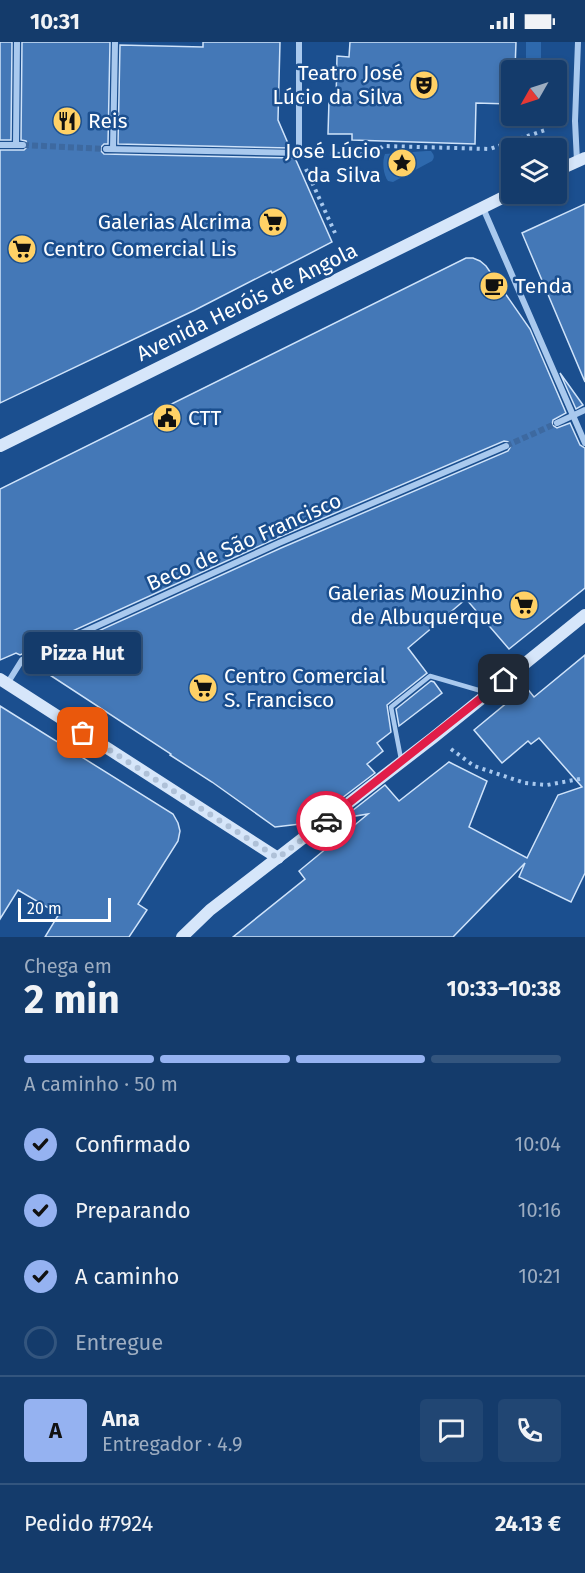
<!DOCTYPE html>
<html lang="pt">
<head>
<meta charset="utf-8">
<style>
  :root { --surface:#143b6b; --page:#214673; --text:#f1f3f6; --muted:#9dadc1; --line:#33557e; --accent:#95b2f1 }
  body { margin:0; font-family:"Fira Sans",sans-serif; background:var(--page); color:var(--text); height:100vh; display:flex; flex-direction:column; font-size:22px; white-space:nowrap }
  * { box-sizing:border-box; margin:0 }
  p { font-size:20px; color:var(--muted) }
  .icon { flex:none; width:33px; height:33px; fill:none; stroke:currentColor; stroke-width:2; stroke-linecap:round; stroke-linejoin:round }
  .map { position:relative; height:895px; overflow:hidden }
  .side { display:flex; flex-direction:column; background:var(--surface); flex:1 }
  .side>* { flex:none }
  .needle { width:39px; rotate:231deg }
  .controls { position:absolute; left:501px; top:18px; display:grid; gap:12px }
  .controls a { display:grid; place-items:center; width:66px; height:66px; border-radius:6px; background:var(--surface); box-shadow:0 3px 9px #0003,0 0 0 2px var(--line); font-size:30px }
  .scale { position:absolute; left:18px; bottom:15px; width:93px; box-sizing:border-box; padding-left:6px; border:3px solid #fff; border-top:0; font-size:16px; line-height:21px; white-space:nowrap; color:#fff; -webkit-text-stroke:4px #1b4f8f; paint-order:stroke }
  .pin { position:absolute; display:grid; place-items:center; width:51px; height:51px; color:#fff; margin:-26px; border-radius:12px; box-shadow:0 3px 9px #0006 }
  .courier { position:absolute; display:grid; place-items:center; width:60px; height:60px; margin:-30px; border:4px solid #e11d48; border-radius:50%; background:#fff; color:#222; box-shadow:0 2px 8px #0007 }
  .bubble { position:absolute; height:42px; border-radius:6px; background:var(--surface); box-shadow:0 3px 9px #0003,0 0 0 2px var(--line); font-size:20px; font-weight:700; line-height:42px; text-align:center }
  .head em { font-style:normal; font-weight:700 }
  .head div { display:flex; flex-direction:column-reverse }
  .head { display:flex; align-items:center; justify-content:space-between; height:102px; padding:0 24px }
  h1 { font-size:39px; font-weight:700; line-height:45px }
  .bar { display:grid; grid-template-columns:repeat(4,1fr); gap:9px 6px; align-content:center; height:72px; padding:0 24px }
  .bar i { height:8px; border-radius:4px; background:var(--line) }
  .bar .selected { background:var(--accent) }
  .bar p { grid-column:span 4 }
  .line { display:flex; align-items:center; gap:15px; padding:0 24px; border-top:2px solid var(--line) }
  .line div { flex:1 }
  .round { display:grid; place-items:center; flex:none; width:63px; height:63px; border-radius:6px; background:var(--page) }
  ol { padding:0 24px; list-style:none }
  li { display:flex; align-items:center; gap:18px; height:66px }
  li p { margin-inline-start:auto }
  li .icon { padding:6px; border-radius:50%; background:var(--accent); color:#111; stroke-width:4 }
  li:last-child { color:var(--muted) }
  li i { width:33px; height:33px; border:3px solid var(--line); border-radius:50% }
  .status { display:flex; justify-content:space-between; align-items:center; height:42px; padding:0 30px; background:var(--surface); direction:ltr }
  .status svg { height:16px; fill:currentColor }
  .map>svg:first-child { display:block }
  .green { fill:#2e69ad }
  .building { fill:#4478b7; stroke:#cfe3fa; stroke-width:1.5 }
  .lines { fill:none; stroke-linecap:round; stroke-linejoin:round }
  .street-tunnel { stroke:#3d69a0; stroke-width:6; stroke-dasharray:6 3; stroke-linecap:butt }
  .path { stroke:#a9c9ee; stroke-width:4; stroke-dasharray:3 4.5; stroke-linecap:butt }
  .lane { stroke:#a9c9ee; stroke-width:4.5 }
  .street { stroke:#a9c9ee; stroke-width:6 }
  .secondary { stroke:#d6e6fa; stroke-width:12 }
  .done { stroke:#afc1d8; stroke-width:6; stroke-dasharray:0 10.8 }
  .route { stroke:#e11d48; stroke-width:8 }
  .labels { text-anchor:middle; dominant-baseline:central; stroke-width:5; stroke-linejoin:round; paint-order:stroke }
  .poi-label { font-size:21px; fill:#fff; stroke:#1b4f8f; text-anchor:start }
  .street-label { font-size:21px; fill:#fff; stroke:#1b4f8f }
</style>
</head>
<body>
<div class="status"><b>10:31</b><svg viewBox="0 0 49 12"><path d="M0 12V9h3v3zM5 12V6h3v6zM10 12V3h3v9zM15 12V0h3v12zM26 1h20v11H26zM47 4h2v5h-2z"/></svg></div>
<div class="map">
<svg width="585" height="895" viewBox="0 0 585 895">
  <rect width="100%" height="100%" fill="#1b4f8f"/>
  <!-- green -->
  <g class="green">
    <rect x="526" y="0" width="15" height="28"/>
    <path d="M426 109H431C434 113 435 115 432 119L393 140 388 139C383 133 382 118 385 112Z"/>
  </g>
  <!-- building -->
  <g class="building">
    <path d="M0 0H12L11 98H0Z"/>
    <path d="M22 0H110L108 102H104L101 105V109L104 112 295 116 332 200 272 231 271 229 195 268 0 361V108H24L28 104 26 99 21 98Z"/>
    <path d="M203 0H280L278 78 290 106 118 102 120 3 203 5Z"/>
    <path d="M350 0H516L515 28H512V62L476 61 475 102 352 98V92H328L329 58H336L337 14 349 15Z"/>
    <path d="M585 162V340L522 191Z"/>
    <path d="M466 216H473L480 219 486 224 530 287 566 371 553 378 552 383 557 386 570 381 580 403 585 406V546L509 607 466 557 408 606 427 631 387 663 391 690 377 701 383 709 367 722 375 731 309 781 275 785 212 740 170 713 171 712 30 620 281 506 508 409 511 404 509 400 504 399 277 496 20 613 16 611 0 618V447Z"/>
    <path d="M560 331 583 363 576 367Z"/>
    <path d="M585 613V831L571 860 519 835 525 821 453 895H233L305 837 299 829 368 772 343 776 385 743 399 759 449 720 487 739 469 785 527 816 558 753 582 745 539 696 531 702 528 699 502 721 474 688 526 645 534 655Z"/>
    <path d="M431 639 434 640 442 651 399 684 396 667Z"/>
    <path d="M0 664 173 772 178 781 180 789 178 799 138 862 147 868 129 895H45L59 872 18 848 0 877Z"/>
  </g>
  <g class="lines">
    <!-- street-tunnel -->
    <g class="street-tunnel">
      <path d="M23 103 106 107"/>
      <path d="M506 404 557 381"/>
    </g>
    <!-- path -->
    <g class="path">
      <path d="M315 111 372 113 383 104 490 107 548 87"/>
      <path d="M306 127 335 191"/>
      <path d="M451 707 474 724 525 741 547 743 585 736"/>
    </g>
    <!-- lane -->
    <path class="lane" d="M401 717 391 665 430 634 485 650"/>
    <!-- street -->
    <g class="street">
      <path d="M0 103H23"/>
      <path d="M16 103 17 0"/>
      <path d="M106 107 299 111V0"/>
      <path d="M113 107 115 0"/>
      <path d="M577 119 575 79 578 0"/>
      <path d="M483 166 585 401"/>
      <path d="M557 381 585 368"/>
      <path d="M7 642 22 618 279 501 506 404"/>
    </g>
    <!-- secondary -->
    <g class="secondary">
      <path d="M556 129 585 116"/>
      <path d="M0 404 512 151"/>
      <path d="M0 637 278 816"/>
      <path d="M182 895 210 868 434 695 585 573"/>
    </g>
  </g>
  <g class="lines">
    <!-- done -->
    <path class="done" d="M83 691 278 816 326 779"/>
    <!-- route -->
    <path class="route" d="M326 779 504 638"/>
  </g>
  <!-- icons -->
  <defs>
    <g id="theatre-disc" transform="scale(1.5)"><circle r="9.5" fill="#ffd166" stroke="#1b4f8f"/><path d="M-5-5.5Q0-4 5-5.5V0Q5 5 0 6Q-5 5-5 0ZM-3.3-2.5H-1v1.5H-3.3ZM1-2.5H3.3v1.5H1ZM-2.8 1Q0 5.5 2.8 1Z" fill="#111"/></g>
    <g id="restaurant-disc" transform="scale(1.5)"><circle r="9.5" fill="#ffd166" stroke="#1b4f8f"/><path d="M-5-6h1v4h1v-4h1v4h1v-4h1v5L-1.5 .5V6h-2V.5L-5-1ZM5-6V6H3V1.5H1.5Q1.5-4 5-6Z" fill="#111"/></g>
    <g id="sight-disc" transform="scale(1.5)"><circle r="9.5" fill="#ffd166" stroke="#1b4f8f"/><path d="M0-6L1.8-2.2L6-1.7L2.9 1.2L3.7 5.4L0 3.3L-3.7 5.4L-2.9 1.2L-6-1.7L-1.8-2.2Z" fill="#111"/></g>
    <g id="supermarket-disc" transform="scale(1.5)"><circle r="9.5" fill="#ffd166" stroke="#1b4f8f"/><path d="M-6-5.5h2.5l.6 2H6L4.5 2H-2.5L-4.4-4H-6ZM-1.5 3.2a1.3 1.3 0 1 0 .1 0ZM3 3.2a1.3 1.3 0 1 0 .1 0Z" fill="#111"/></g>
    <g id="cafe-disc" transform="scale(1.5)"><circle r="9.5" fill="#ffd166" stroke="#1b4f8f"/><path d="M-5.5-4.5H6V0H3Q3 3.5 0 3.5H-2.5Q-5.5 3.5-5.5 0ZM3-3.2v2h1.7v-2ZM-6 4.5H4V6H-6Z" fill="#111"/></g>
    <g id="civic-disc" transform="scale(1.5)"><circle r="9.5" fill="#ffd166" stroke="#1b4f8f"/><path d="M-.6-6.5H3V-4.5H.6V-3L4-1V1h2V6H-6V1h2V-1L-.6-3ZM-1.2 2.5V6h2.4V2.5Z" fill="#111"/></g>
  </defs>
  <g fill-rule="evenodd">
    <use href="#theatre-disc" x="424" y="43"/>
    <use href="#restaurant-disc" x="67" y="79"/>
    <use href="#sight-disc" x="402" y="121"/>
    <use href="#supermarket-disc" x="273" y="180"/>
    <use href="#supermarket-disc" x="22" y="207"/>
    <use href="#cafe-disc" x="494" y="244"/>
    <use href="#civic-disc" x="167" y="376"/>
    <use href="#supermarket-disc" x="524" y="563"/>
    <use href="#supermarket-disc" x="203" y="646"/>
  </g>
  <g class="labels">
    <!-- poi labels -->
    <g class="poi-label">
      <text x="403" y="31" text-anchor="end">Teatro José<tspan x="403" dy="24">Lúcio da Silva</tspan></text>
      <text x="88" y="79">Reis</text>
      <text x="381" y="109" text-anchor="end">José Lúcio<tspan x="381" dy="24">da Silva</tspan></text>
      <text x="252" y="180" text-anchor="end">Galerias Alcrima</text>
      <text x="43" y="207">Centro Comercial Lis</text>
      <text x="515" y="244">Tenda</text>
      <text x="188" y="376">CTT</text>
      <text x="503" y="551" text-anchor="end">Galerias Mouzinho<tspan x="503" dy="24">de Albuquerque</tspan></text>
      <text x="224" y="634">Centro Comercial<tspan x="224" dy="24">S. Francisco</tspan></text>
    </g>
    <!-- street labels -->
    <g class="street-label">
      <text transform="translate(247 260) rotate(-26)">Avenida Heróis de Angola</text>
      <text transform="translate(244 500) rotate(-24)">Beco de São Francisco</text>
    </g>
  </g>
</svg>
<div class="controls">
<a><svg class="needle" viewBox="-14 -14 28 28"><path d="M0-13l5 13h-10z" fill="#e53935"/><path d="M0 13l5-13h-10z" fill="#9dadc1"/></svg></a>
<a><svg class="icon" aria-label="layers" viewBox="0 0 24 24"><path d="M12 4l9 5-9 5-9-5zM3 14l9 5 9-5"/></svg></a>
</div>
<div class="scale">20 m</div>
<div class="pin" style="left:83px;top:691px;background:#ea580c"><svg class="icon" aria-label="bag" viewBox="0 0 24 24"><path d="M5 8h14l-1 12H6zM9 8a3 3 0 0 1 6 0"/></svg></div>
<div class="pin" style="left:504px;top:638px;background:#1f2937"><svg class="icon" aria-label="home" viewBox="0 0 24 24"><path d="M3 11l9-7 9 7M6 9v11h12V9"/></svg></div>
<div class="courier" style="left:326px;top:779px"><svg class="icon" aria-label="car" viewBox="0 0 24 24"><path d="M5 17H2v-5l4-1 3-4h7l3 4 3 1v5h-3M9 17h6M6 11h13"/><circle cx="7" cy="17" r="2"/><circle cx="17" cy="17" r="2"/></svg></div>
<div class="bubble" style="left:24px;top:590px;width:117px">Pizza Hut</div>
</div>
<section class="side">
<div class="head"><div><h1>2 min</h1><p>Chega em</p></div><em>10:33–10:38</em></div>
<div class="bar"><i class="selected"></i><i class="selected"></i><i class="selected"></i><i></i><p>A caminho · 50 m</p></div>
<ol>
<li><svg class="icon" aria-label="check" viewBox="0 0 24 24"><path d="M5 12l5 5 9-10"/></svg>Confirmado<p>10:04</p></li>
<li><svg class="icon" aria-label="check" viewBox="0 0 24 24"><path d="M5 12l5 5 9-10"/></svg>Preparando<p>10:16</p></li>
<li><svg class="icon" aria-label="check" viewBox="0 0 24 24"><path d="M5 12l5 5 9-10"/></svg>A caminho<p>10:21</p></li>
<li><i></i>Entregue</li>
</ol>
<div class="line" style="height:108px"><b class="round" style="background:var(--accent);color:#111">A</b><div><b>Ana</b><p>Entregador · 4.9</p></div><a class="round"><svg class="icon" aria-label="chat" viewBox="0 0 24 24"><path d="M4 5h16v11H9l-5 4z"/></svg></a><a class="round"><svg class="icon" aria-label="phone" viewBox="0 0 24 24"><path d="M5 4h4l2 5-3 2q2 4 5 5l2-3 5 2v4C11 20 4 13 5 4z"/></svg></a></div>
<div class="line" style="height:78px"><div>Pedido #7924</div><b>24.13 €</b></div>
</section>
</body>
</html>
